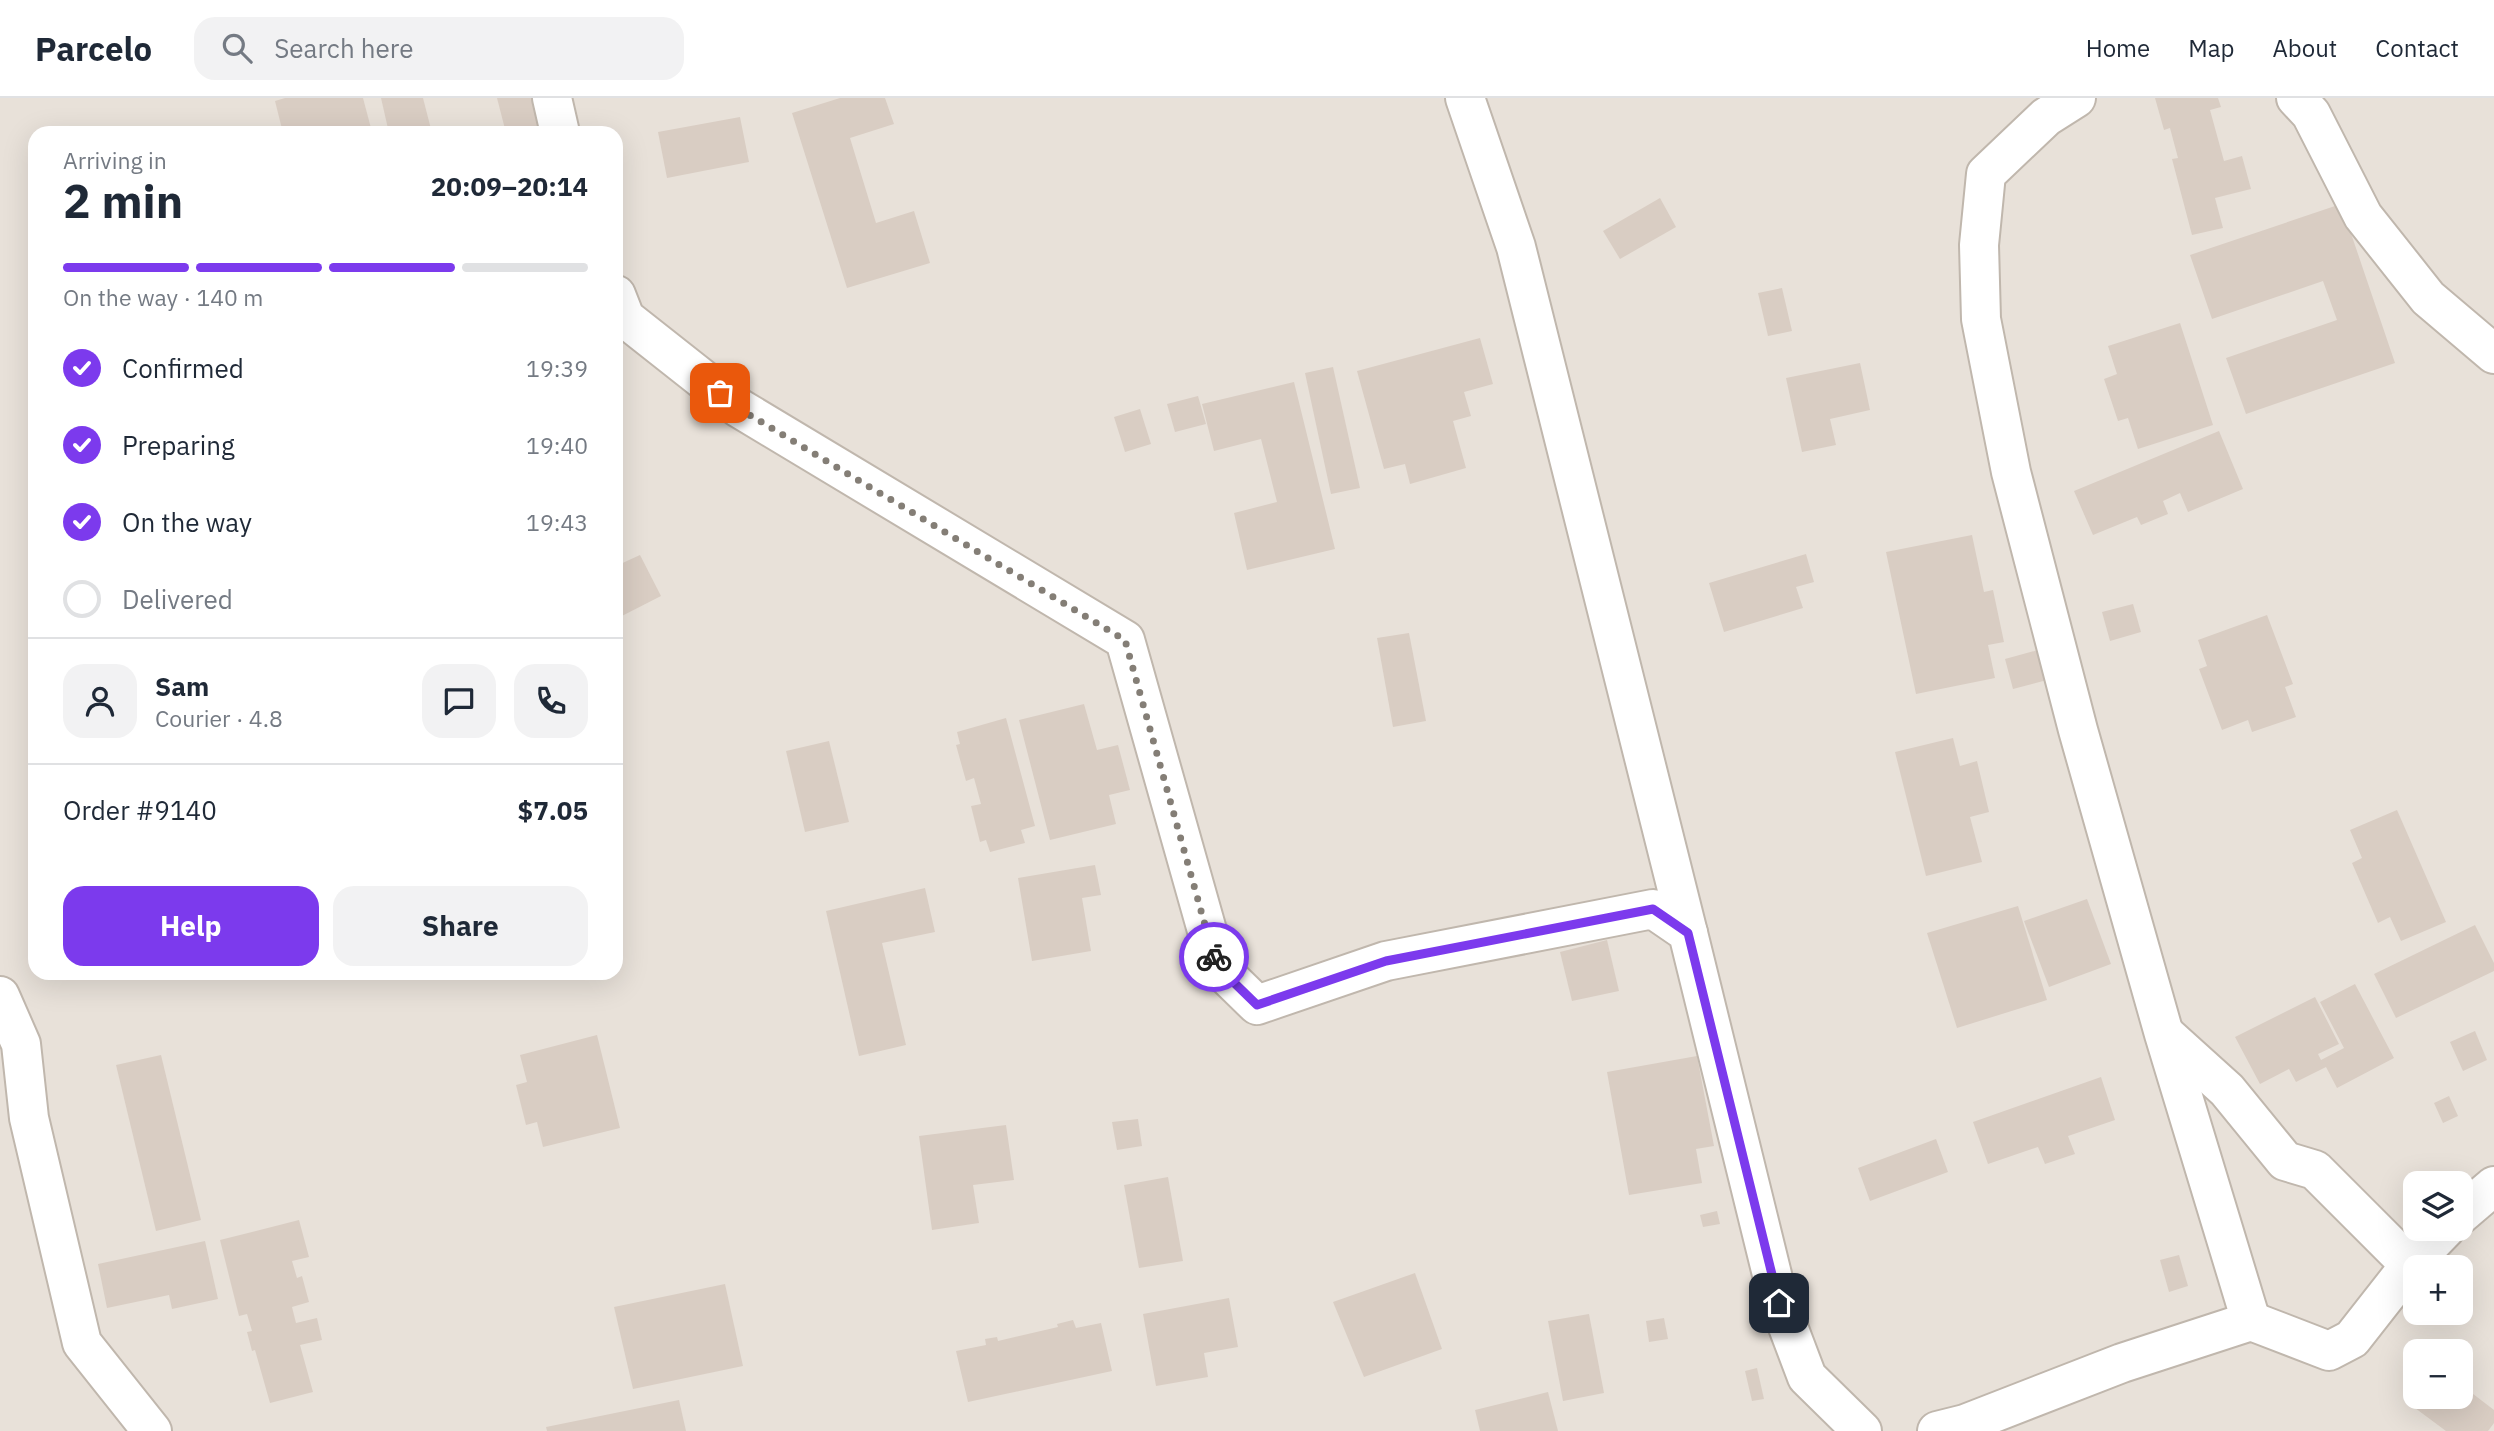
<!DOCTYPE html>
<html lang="en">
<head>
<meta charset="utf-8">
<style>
  :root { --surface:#fff; --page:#f2f2f3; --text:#1f2937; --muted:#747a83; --line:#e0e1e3; --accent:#7c3aed }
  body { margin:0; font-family:"IBM Plex Sans",sans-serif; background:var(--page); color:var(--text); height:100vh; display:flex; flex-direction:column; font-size:26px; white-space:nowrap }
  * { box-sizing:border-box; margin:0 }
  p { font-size:23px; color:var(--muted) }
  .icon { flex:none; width:38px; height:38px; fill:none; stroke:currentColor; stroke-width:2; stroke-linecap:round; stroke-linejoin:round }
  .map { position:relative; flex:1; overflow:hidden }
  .side { position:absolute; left:28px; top:28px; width:595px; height:854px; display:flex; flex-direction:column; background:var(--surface); border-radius:21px; box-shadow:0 7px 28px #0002 }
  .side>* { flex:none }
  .fabs { position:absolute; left:2403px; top:1073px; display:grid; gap:14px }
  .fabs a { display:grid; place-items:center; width:70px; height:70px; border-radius:14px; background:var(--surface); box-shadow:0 7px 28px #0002; font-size:35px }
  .pin { position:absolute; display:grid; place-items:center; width:60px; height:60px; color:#fff; margin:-30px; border-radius:14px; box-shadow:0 4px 10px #0006 }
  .courier { position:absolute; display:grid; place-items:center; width:70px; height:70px; margin:-35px; border:5px solid #7c3aed; border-radius:50%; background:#fff; color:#222; box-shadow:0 2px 9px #0007 }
  .overview em { font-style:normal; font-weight:700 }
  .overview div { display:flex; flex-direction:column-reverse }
  .overview { display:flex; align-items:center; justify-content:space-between; height:119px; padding:0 35px }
  h1 { font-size:46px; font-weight:700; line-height:52px }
  .bar { display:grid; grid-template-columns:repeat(4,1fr); gap:10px 7px; align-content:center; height:84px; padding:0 35px }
  .bar i { height:9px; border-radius:5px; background:var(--line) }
  .bar .current { background:var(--accent) }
  .bar p { grid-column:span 4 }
  .line { display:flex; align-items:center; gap:18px; padding:0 35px; border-top:2px solid var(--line) }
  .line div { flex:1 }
  .round { display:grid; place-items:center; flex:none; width:74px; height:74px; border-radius:21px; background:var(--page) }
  ol { padding:0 35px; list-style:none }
  li { display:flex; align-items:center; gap:21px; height:77px }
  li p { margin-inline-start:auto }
  li .icon { padding:7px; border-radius:50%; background:var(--accent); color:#fff; stroke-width:4 }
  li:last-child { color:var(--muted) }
  li i { width:38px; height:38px; border:4px solid var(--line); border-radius:50% }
  .button { display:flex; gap:14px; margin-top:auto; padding:14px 35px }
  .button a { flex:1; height:80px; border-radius:21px; background:var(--accent); color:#fff; font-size:28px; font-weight:700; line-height:80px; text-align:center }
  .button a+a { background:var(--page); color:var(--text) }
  header { display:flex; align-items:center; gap:42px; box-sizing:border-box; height:98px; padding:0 35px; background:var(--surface); border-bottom:2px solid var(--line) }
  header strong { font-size:33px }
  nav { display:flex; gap:38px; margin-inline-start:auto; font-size:24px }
  .search { width:490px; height:63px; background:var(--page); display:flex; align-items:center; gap:18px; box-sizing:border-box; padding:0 24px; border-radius:21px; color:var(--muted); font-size:26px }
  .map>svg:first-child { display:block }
  .residential { fill:#e8e1d9; fill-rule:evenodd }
  .building { fill:#d9cdc3 }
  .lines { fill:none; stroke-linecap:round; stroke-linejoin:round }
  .minor-casing { stroke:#c0b7ad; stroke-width:42 }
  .minor { stroke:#fff; stroke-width:38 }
  .done { stroke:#847e76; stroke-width:7; stroke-dasharray:0 12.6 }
  .route { stroke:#7c3aed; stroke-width:9 }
</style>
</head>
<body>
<header>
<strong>Parcelo</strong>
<div class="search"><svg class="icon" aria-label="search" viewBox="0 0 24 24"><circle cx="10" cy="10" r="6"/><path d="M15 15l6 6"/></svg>Search here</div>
<nav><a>Home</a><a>Map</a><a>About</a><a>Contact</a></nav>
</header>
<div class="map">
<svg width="2494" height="1333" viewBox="0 0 2494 1333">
  <rect width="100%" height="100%" fill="#f4f0ea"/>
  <!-- residential -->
  <path class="residential" d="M0 0H2494V1333H0ZM35 35H616V875H35ZM2415 1085H2460V1130H2415ZM2415 1169H2460V1214H2415ZM2415 1253H2460V1298H2415Z"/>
  <!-- building -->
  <g class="building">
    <path d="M285 0H363L372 34 283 35 275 3Z"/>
    <path d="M381 0H423L432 35H389Z"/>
    <path d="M497 0H536L546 35H506Z"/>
    <path d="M840 0H885L894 26 850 40 876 125 914 113 930 165 847 190 792 15Z"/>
    <path d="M2155 0H2218L2221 9 2210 12 2224 63 2242 58 2251 91 2215 100 2223 130 2192 137 2172 61 2178 60 2170 30 2164 32Z"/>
    <path d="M740 19 749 64 667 80 658 34Z"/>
    <path d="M1660 100 1676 129 1620 161 1603 133Z"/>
    <path d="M2341 106 2395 265 2246 316 2226 260 2337 222 2323 183 2212 221 2190 157Z"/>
    <path d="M1782 190 1792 233 1768 238 1758 195Z"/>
    <path d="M2180 225 2213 327 2138 351 2128 320 2118 323 2104 281 2117 276 2108 248Z"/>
    <path d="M1480 240 1493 286 1464 294 1471 318 1453 323 1466 370 1410 386 1405 366 1384 371 1357 273Z"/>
    <path d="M1860 265 1870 312 1830 321 1836 347 1802 354 1786 280Z"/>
    <path d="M1333 269 1360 390 1331 396 1305 275Z"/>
    <path d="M1294 284 1335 451 1247 472 1234 415 1277 404 1261 341 1214 353 1202 306Z"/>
    <path d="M1198 298 1206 326 1175 334 1167 306Z"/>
    <path d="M1140 311 1151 346 1125 354 1114 319Z"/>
    <path d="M2219 333 2243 391 2188 414 2180 395 2163 403 2168 416 2141 427 2137 419 2093 437 2074 393Z"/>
    <path d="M1972 437 1984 494 1993 492 2004 544 1988 547 1995 580 1916 596 1886 454Z"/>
    <path d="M1806 456 1814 484 1796 489 1803 510 1724 534 1709 485Z"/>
    <path d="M640 457 661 498 616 521V468Z"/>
    <path d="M2133 506 2141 534 2110 543 2102 514Z"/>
    <path d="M2267 517 2293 586 2285 589 2296 619 2252 634 2248 622 2222 632 2199 571 2207 568 2198 542Z"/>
    <path d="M1409 535 1426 623 1393 629 1377 540Z"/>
    <path d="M2038 552 2047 582 2013 591 2005 561Z"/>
    <path d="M1084 606 1097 652 1118 647 1130 692 1109 697 1116 726 1050 742 1019 622Z"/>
    <path d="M1006 620 1035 728 1021 732 1025 745 990 754 986 742 980 744 971 708 981 706 974 680 966 683 956 647 960 646 957 634Z"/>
    <path d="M1953 640 1960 668 1977 663 1989 714 1970 719 1982 764 1926 778 1895 654Z"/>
    <path d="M829 643 849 724 805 734 786 653Z"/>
    <path d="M2397 712 2446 824 2401 843 2390 819 2378 825 2352 765 2362 760 2350 732Z"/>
    <path d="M1095 767 1101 797 1082 800 1091 853 1032 863 1018 780Z"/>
    <path d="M925 790 935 834 882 845 906 947 859 958 826 813Z"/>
    <path d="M2087 801 2111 866 2049 889 2024 823Z"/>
    <path d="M2018 808 2047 902 1957 930 1927 835Z"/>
    <path d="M2475 827 2494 865V873L2396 920 2374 876Z"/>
    <path d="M1607 842 1619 893 1572 903 1560 854Z"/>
    <path d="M2355 886 2394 960 2337 990 2326 969 2296 984 2289 971 2260 986 2235 939 2315 899 2339 946 2318 956 2321 962 2344 950 2320 904Z"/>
    <path d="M2475 933 2487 962 2463 973 2450 944Z"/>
    <path d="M597 937 620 1030 543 1049 537 1024 526 1027 516 987 527 984 520 957Z"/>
    <path d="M161 957 201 1122 156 1133 116 967Z"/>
    <path d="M1697 958 1714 1048 1696 1051 1702 1085 1629 1097 1607 974Z"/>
    <path d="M2101 979 2115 1022 2068 1038 2075 1056 2045 1066 2038 1049 1988 1066 1973 1024Z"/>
    <path d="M2449 998 2458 1018 2443 1025 2434 1005Z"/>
    <path d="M1138 1021 1142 1048 1117 1052 1112 1024Z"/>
    <path d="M1006 1027 1014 1082 973 1087 979 1125 932 1132 919 1038Z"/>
    <path d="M1936 1041 1948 1074 1870 1103 1858 1070Z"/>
    <path d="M1168 1079 1183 1163 1139 1170 1124 1087Z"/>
    <path d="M1717 1113 1720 1126 1703 1129 1700 1117Z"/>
    <path d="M299 1122 309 1159 292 1163 297 1180 302 1178 309 1204 292 1209 296 1225 317 1220 322 1242 300 1247 313 1294 270 1305 255 1252 252 1253 247 1234 252 1233 247 1216 239 1218 220 1142Z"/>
    <path d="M205 1143 218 1201 172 1211 169 1197 107 1210 98 1166Z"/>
    <path d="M2179 1157 2188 1188 2169 1194 2160 1162Z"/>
    <path d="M1415 1175 1442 1251 1364 1279 1333 1204Z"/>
    <path d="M725 1186 743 1268 633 1291 614 1209Z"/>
    <path d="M1229 1200 1238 1249 1204 1255 1208 1279 1156 1288 1143 1216Z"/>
    <path d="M1589 1216 1604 1295 1563 1303 1548 1223Z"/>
    <path d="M1664 1220 1668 1241 1649 1244 1646 1223Z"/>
    <path d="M1073 1222 1076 1230 1101 1225 1112 1273 968 1304 956 1253 986 1247 985 1241 997 1239 998 1243 1058 1229 1057 1226Z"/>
    <path d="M1757 1270 1764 1301 1752 1303 1745 1273Z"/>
    <path d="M2460 1286 2494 1312V1325L2488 1333H2446L2411 1307 2417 1298H2460Z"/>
    <path d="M1548 1294 1558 1333H1480L1475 1312Z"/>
    <path d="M679 1302 686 1333H547L546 1329Z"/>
  </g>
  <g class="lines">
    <!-- minor casing -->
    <g class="minor-casing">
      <g id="minor">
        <path d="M552 0 560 35"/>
        <path d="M1465 0 1516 149 1688 835"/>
        <path d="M2076 0 2046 19 1986 76 1979 147 1981 221 2011 374 2078 632 2164 936 2251 1223"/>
        <path d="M2296 0 2311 16 2363 118 2428 200 2494 256"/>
        <path d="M616 197 625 220 739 310 1125 542 1217 868 1257 907 1386 863 1653 811 1688 835 1779 1205 1807 1279 1862 1333"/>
        <path d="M0 898 21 946 29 1020 82 1245 152 1333"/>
        <path d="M2165 936 2227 992 2285 1063 2315 1072 2410 1167"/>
        <path d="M2460 1117 2494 1088"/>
        <path d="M1937 1333 1965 1326 2122 1265 2251 1223 2329 1253 2352 1241 2410 1167 2446 1130"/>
      </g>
    </g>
    <!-- minor -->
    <use href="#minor" class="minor"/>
  </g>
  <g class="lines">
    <!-- done -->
    <path class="done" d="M720 295 738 310 1125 542 1214 859"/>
    <!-- route -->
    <path class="route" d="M1214 859 1217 868 1257 907 1386 863 1653 811 1688 835 1779 1205"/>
  </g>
</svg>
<div class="fabs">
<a><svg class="icon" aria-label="layers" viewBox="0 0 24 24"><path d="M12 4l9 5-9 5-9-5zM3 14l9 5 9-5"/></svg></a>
<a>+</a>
<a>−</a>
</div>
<div class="pin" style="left:720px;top:295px;background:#ea580c"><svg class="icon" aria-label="bag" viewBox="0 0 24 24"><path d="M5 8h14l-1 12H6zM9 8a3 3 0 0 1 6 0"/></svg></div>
<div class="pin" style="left:1779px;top:1205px;background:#1f2937"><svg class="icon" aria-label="home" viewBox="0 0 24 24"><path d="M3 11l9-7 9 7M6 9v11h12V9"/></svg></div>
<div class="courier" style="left:1214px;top:859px"><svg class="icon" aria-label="bike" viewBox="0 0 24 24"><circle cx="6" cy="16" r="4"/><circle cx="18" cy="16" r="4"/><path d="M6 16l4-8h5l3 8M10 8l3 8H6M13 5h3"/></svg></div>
<section class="side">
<div class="overview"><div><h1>2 min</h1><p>Arriving in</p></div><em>20:09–20:14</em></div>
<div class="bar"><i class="current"></i><i class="current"></i><i class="current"></i><i></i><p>On the way · 140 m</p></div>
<ol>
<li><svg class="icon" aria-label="check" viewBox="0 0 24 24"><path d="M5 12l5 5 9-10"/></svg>Confirmed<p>19:39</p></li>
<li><svg class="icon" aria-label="check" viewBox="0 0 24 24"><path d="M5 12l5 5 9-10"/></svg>Preparing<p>19:40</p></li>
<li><svg class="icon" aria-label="check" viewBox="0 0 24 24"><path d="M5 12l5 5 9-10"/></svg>On the way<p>19:43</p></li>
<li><i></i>Delivered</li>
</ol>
<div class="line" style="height:126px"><a class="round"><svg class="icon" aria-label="person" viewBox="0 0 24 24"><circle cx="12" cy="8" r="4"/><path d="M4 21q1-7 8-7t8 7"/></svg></a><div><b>Sam</b><p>Courier · 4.8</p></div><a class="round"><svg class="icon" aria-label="chat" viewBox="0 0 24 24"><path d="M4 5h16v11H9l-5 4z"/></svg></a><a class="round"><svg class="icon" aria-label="phone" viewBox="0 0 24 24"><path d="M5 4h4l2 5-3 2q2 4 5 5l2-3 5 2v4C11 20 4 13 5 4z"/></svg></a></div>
<div class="line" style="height:91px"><div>Order #9140</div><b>$7.05</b></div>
<div class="button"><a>Help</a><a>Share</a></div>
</section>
</div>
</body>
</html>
